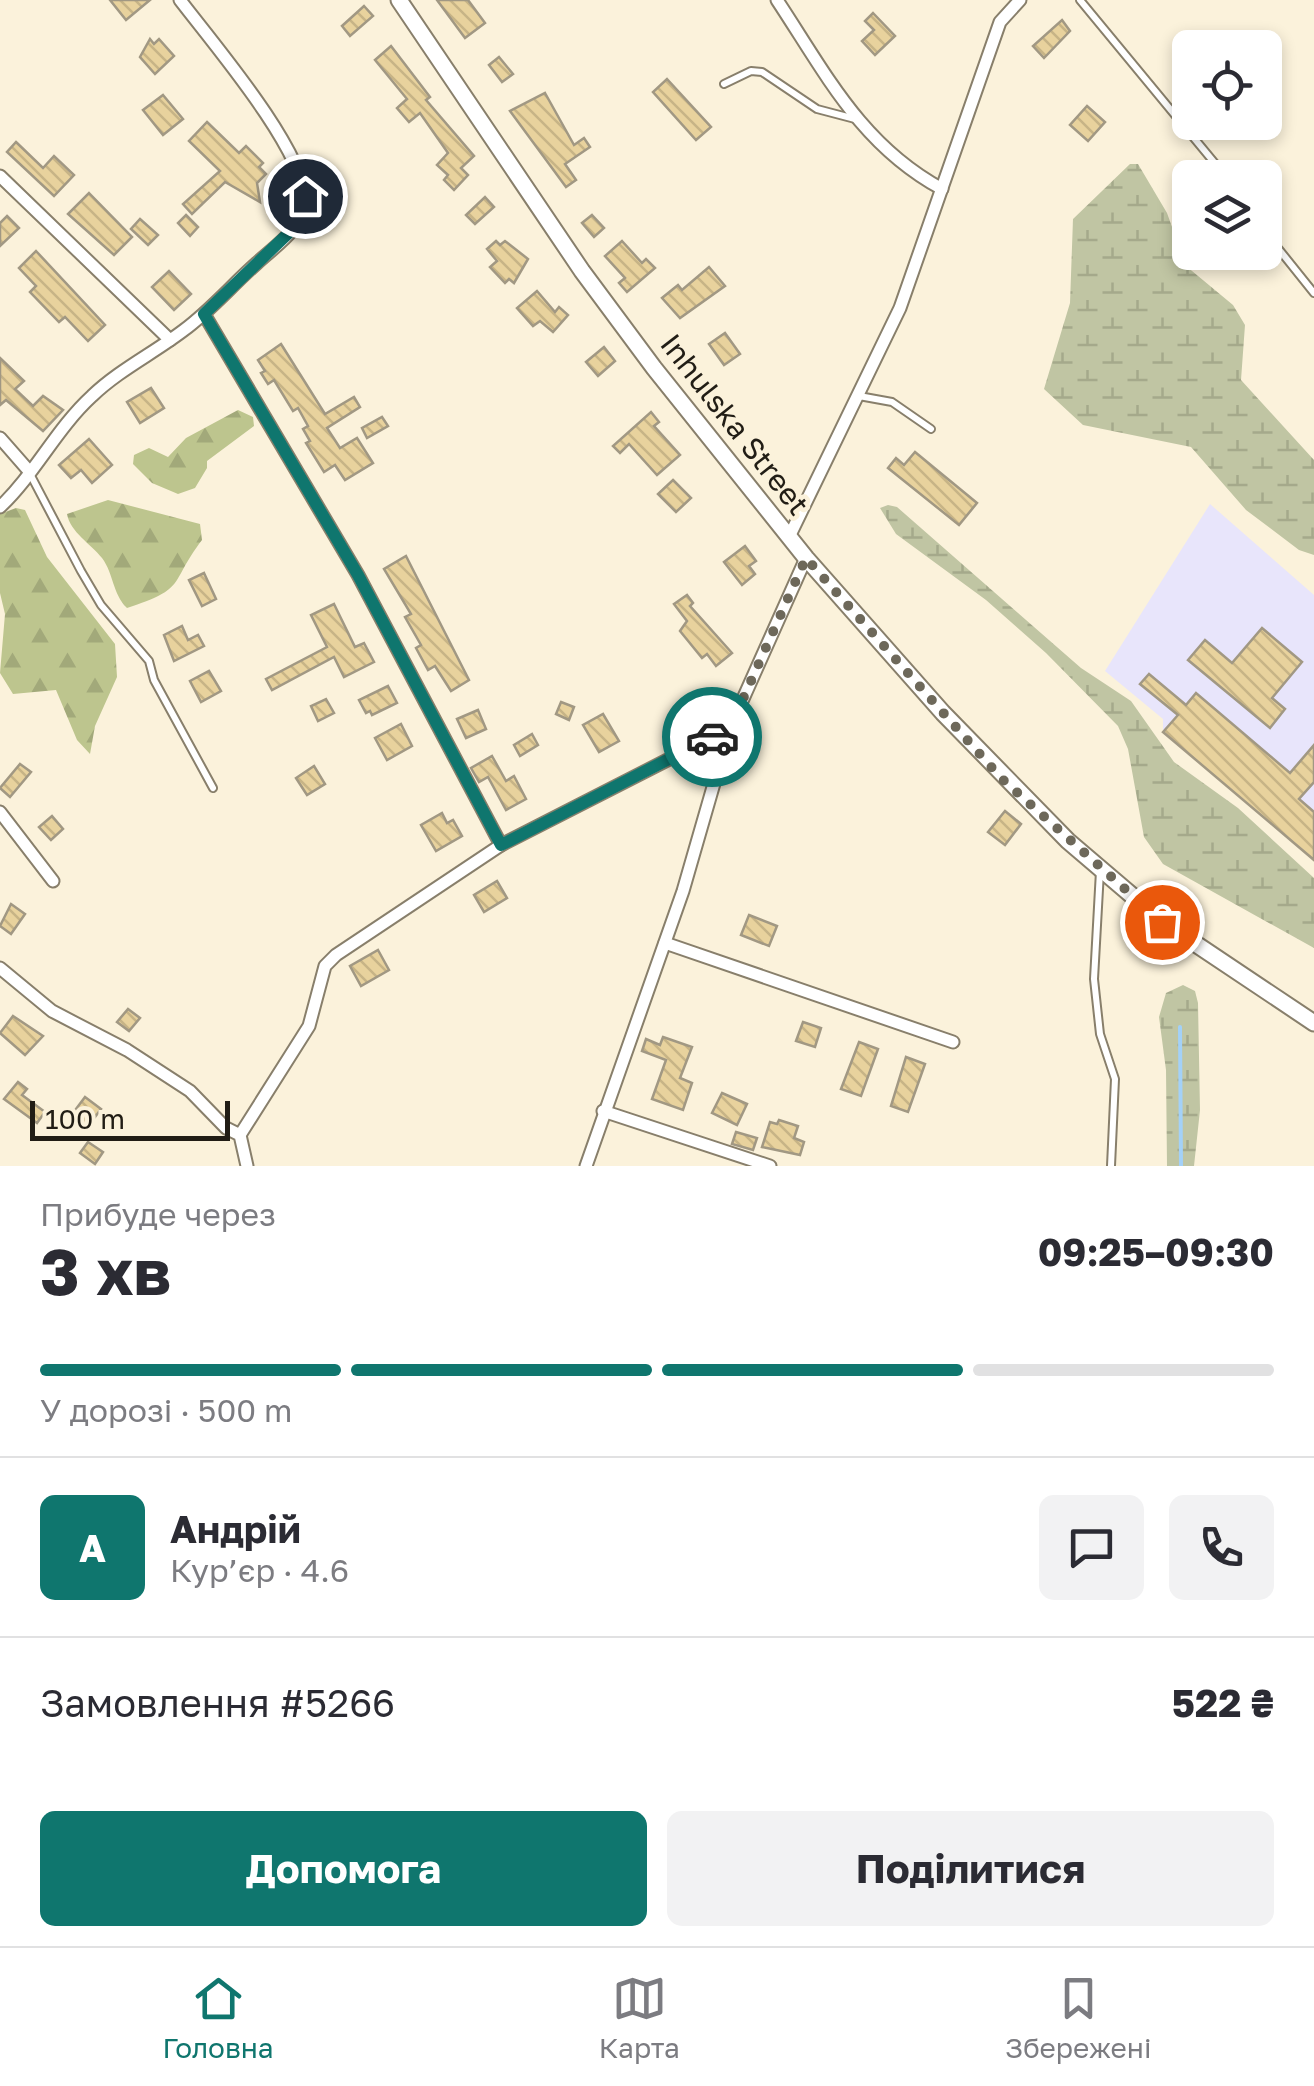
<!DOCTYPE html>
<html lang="uk">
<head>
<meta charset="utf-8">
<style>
  :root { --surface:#fff; --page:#f2f2f3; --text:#2b2b33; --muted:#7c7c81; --line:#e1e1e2; --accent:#0f766e }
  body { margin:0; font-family:"Golos Text",sans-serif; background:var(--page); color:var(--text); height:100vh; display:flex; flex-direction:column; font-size:38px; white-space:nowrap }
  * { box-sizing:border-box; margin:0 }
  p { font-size:32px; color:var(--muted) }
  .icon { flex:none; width:55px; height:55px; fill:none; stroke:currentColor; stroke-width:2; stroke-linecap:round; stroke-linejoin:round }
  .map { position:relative; height:1166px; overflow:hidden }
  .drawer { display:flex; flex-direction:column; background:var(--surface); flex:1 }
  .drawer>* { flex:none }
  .fabs { position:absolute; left:1172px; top:30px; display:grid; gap:20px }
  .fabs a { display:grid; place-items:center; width:110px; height:110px; border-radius:15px; background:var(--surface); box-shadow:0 5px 15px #0003; font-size:50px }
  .scale { position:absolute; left:30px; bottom:25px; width:200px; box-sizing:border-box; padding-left:10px; border:5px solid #211d15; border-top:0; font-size:28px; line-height:35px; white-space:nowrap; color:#211d15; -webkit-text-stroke:8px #fbf2db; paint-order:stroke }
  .pin { position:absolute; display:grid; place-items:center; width:85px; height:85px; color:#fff; margin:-42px; border:5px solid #fff; border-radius:50%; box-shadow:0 2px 10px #0007 }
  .courier { position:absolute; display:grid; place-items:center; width:100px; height:100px; margin:-50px; border:8px solid #0f766e; border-radius:50%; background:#fff; color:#222; box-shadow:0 2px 12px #0007 }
  .summary em { font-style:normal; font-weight:700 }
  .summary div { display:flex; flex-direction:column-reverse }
  .summary { display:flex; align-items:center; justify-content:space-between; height:170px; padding:0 40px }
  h1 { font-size:65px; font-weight:700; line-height:75px }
  .bar { display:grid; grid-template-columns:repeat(4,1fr); gap:15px 10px; align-content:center; height:120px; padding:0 40px }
  .bar i { height:12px; border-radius:8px; background:var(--line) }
  .bar .selected { background:var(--accent) }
  .bar p { grid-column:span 4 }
  .line { display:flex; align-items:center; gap:25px; padding:0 40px; border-top:2px solid var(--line) }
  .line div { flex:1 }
  .round { display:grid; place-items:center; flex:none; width:105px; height:105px; border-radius:15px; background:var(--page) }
  .primary-button { display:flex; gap:20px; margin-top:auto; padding:20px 40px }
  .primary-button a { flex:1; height:115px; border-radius:15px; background:var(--accent); color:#fff; font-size:40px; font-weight:700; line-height:115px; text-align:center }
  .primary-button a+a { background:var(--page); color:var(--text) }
  .tabs { display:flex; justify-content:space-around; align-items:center; height:140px; border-top:2px solid var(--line); background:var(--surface); font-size:28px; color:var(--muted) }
  .tabs a { display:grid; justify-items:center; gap:5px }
  .tabs .selected { color:var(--accent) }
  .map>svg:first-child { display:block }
  .industrial { fill:#e8e5fb }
  .forest { fill:url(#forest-firs) }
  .wetland { fill:url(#wetland-marsh) }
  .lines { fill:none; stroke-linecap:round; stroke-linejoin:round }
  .stream { stroke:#a3d1f8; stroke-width:4 }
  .building { fill:url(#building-back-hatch); stroke:#a19883; stroke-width:2.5 }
  .service-casing { stroke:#887f6b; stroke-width:10 }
  .minor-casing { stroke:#887f6b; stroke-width:15 }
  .tertiary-casing { stroke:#887f6b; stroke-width:19 }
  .service { stroke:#fff; stroke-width:6 }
  .minor { stroke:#fff; stroke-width:11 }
  .tertiary { stroke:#fff; stroke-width:15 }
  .done { stroke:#6d685a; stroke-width:10; stroke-dasharray:0 18 }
  .route { stroke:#0f766e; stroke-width:12 }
  .labels { text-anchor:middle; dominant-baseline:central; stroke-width:9; stroke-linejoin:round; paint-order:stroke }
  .street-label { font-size:30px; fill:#211d15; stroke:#fbf2db }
</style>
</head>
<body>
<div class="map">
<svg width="1314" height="1166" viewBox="0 0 1314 1166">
  <defs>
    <pattern id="forest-firs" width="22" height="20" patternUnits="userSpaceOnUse" patternTransform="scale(2.5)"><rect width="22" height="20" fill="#bdc58e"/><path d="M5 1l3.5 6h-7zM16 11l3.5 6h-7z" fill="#a2a97a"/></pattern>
    <pattern id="wetland-marsh" width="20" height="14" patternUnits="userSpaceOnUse" patternTransform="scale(2.5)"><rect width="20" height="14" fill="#c0c5a3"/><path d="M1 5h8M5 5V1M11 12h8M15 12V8" fill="none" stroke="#a5a98b"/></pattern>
    <pattern id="building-back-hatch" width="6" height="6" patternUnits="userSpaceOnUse" patternTransform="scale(2.5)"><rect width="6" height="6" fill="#e8d29d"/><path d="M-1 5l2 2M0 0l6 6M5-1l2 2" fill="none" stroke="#c7b486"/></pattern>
  </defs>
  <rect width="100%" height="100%" fill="#fbf2db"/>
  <!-- industrial -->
  <path class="industrial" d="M1210 504 1314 595V861L1163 732V719L1105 671Z"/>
  <!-- forest -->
  <g class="forest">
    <path d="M238 410 253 417 254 426 207 461V468L195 488 178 494 152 483 133 464 134 455 149 448 168 457 186 438Z"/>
    <path d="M108 500 200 524 202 540C168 585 188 588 127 608 112 593 114 574 102 558 91 544 70 532 67 514Z"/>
    <path d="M16 508 25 510 47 557 115 644 117 677 95 726 90 754 77 740 56 690 13 694 0 673 5 614 0 593V514Z"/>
  </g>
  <!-- wetland -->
  <g class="wetland">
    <path d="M1130 164H1138L1167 213 1186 266 1233 305 1245 325 1241 380 1314 460V555L1299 550 1246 510 1191 447 1083 425 1044 389 1070 303 1073 219Z"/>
    <path d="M888 505 897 507 1081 668 1131 701 1174 762 1238 808 1314 878V948L1163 864 1144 837 1128 749 1118 726 1046 653 986 600 896 534 880 508Z"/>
    <path d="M1183 985 1195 991 1198 1003 1200 1110 1194 1166H1167L1166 1070 1159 1017 1166 993Z"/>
  </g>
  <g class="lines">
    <!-- stream -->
    <path class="stream" d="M1180 1027 1181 1166"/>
  </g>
  <!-- building -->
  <g class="building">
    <path d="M110 0H150L126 20Z"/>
    <path d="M437 0H468L485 23 465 38Z"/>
    <path d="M364 6 373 16 350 36 342 26Z"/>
    <path d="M873 13 895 36 875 55 862 41 874 30 865 21Z"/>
    <path d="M1062 20 1070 31 1044 58 1033 46Z"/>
    <path d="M150 39 154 44 159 39 174 56 155 74 140 57Z"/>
    <path d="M391 46 430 97 426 100 474 156 461 168 468 175 454 190 444 180 448 175 437 165 448 153 420 113 409 122 397 108 407 99 375 60Z"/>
    <path d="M499 57 513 74 502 82 489 65Z"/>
    <path d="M667 79 711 127 696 140 653 92Z"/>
    <path d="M545 93 574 145 584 138 590 147 565 164 576 180 566 187 510 111Z"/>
    <path d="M163 95 183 119 163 135 143 110Z"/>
    <path d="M1087 106 1105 122 1088 141 1070 125Z"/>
    <path d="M207 122 239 153 246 146 263 163 259 167 266 174 257 183 260 202 225 182 192 214 183 204 220 171 189 141Z"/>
    <path d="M16 142 43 168 54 156 74 175 54 196 7 152Z"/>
    <path d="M89 193 132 237 114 255 68 214Z"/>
    <path d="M485 197 494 207 475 224 466 215Z"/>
    <path d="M186 215 198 227 190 236 178 223Z"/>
    <path d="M592 215 604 228 594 237 582 223Z"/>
    <path d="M7 216 19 228 0 246V223Z"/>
    <path d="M140 219 158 235 148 245 131 229Z"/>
    <path d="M496 241 500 245 505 241 528 259 514 283 509 279 505 283 490 267 497 261 487 249Z"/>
    <path d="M622 241 642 263 646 259 655 268 627 292 619 283 625 278 605 256Z"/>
    <path d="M36 251 105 325 88 341 65 317 59 322 30 292 36 286 19 268Z"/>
    <path d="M709 267 725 286 680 318 662 298 678 285 682 290Z"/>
    <path d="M169 271 191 294 174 310 152 287Z"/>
    <path d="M537 291 555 312 559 307 568 315 553 332 540 321 533 326 517 308Z"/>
    <path d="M725 333 740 354 724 365 709 344Z"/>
    <path d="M281 344 325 414 354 397 360 407 327 428 340 448 357 438 373 463 345 480 335 465 324 472 306 443 310 441 303 429 308 426 298 408 293 411 274 380 268 384 261 373 265 371 258 360Z"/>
    <path d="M604 347 615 361 598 376 586 362Z"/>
    <path d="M0 358 24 381 15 389 33 406 43 396 63 410 43 431 6 400 0 405Z"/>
    <path d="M151 388 164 408 140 423 127 402Z"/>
    <path d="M651 412 659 422 654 426 680 455 657 475 629 444 620 453 613 446Z"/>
    <path d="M382 417 388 426 367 438 362 428Z"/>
    <path d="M89 439 112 465 92 483 81 470 71 478 59 465Z"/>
    <path d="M915 452 977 503 959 525 888 468 896 458 904 465Z"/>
    <path d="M673 480 691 498 676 512 658 494Z"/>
    <path d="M745 546 756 561 749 566 755 574 742 585 724 562Z"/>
    <path d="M406 556 469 680 451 691 435 666 428 670 416 648 421 645 405 617 411 614 384 569Z"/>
    <path d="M204 573 216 599 202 606 189 580Z"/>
    <path d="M687 595 693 603 690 606 732 653 716 666 707 654 702 658 680 631 687 621 674 604Z"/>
    <path d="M334 604 355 647 364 643 374 662 344 677 334 657 272 690 266 679 327 647 311 615Z"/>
    <path d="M182 626 188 640 198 635 204 646 174 661 164 635Z"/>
    <path d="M1262 628 1302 662 1272 698 1285 709 1270 728 1188 660 1205 640 1232 663Z"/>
    <path d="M209 671 221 691 201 702 190 681Z"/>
    <path d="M1149 674 1186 705 1196 693 1290 773 1314 745V782L1299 799 1314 812V860L1163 732 1178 715 1140 684Z"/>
    <path d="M388 686 397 703 372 715 370 711 366 713 359 700Z"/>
    <path d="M326 699 334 713 318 721 311 706Z"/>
    <path d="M561 702 574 707 569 720 556 714Z"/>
    <path d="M478 710 486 729 466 738 457 719Z"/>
    <path d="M603 714 619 741 599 752 583 725Z"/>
    <path d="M401 724 412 746 387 760 375 738Z"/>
    <path d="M532 734 538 745 520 756 514 745Z"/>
    <path d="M492 756 506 781 514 776 526 799 506 810 488 777 479 782 471 768Z"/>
    <path d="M20 764 31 772 10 797 0 788Z"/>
    <path d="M314 766 325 784 307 795 296 778Z"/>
    <path d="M1005 811 1021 824 1005 845 988 832Z"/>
    <path d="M442 813 447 823 453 820 462 836 436 851 421 825Z"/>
    <path d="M52 816 63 829 51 840 39 827Z"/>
    <path d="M497 881 507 898 484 912 474 895Z"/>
    <path d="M11 904 25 914 11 934 0 926Z"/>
    <path d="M749 915 777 926 769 946 741 935Z"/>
    <path d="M378 950 389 970 361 986 350 966Z"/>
    <path d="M128 1009 140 1018 129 1031 117 1022Z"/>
    <path d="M13 1016 43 1036 25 1055 0 1033Z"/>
    <path d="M803 1022 821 1028 815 1047 796 1041Z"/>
    <path d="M663 1037 692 1047 680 1078 692 1083 683 1110 652 1099 666 1060 642 1051 646 1039 660 1045Z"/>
    <path d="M859 1042 878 1049 861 1096 841 1089Z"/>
    <path d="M906 1057 925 1064 908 1112 891 1106Z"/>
    <path d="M18 1082 27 1089 22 1095 45 1112 37 1123 4 1099Z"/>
    <path d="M722 1093 747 1104 737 1125 712 1113Z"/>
    <path d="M85 1097 101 1109 86 1129 70 1117Z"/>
    <path d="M779 1120 798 1126 794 1138 804 1142 800 1155 762 1147 770 1122 777 1124Z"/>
    <path d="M736 1132 757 1138 753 1150 732 1144Z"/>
    <path d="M88 1142 103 1152 95 1164 80 1153Z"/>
  </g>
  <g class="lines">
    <!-- service casing -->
    <g class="service-casing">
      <g id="service">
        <path d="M1080 0 1227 178"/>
        <path d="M724 84 751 71 762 72 817 109 855 119"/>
        <path d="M1265 232 1314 293"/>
        <path d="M859 396 892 402 931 429"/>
        <path d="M29 472 81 571 101 605 149 661 154 680 213 788"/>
        <path d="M1100 871 1094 979 1100 1034 1115 1079 1111 1166"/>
      </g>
    </g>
    <!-- minor casing -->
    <g class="minor-casing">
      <g id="minor">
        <path d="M777 0C826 74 861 145 942 189"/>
        <path d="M0 176 170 340"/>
        <path d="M204 314 358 575 501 845"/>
        <path d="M0 438 29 471"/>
        <path d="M0 507C35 474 56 429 92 396 119 370 154 353 184 330 211 310 232 285 257 263 275 246 306 227 305 198 302 147 212 42 180 0"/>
        <path d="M789 537 900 308 1000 22 1020 0"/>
        <path d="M0 812 53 881"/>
        <path d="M665 943 953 1042"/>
        <path d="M0 968 52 1011 127 1050 190 1091 226 1128 240 1135 247 1166"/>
        <path d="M603 1111 770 1166"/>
        <path d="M240 1135 309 1026 325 966 336 955 501 845 730 728 806 558"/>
        <path d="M586 1166 683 891 730 728"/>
      </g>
    </g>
    <!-- tertiary casing -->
    <g class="tertiary-casing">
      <path id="tertiary" d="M399 0 582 271 654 368 806 558 943 713 1068 841 1163 922 1314 1023"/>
    </g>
    <!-- service -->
    <use href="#service" class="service"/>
    <!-- minor -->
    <use href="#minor" class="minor"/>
    <!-- tertiary -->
    <use href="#tertiary" class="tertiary"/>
  </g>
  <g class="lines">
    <!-- done -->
    <path class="done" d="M712 737 730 728 806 558 1001 778 1162 922"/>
    <!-- route -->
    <path class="route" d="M305 196 298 224 204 314 358 575 501 845 712 737"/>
  </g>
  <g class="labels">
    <!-- street labels -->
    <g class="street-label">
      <text transform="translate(735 424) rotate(52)">Inhulska Street</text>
    </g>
  </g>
</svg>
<div class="fabs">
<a><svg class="icon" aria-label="locate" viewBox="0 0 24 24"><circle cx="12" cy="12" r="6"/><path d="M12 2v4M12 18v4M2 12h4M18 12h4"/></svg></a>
<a><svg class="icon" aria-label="layers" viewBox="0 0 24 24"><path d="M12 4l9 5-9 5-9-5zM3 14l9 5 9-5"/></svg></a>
</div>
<div class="scale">100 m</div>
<div class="pin" style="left:1162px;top:922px;background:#ea580c"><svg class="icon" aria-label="bag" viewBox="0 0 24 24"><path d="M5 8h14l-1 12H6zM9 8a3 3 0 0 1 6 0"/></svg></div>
<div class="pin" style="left:305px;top:196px;background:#1f2937"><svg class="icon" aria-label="home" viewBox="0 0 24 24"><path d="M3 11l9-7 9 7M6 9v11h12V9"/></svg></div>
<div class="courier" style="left:712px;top:737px"><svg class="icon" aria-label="car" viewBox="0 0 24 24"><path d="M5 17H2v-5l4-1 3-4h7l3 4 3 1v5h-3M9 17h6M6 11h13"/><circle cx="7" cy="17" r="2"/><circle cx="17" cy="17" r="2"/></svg></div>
</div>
<section class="drawer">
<div class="summary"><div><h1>3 хв</h1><p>Прибуде через</p></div><em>09:25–09:30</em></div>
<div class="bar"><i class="selected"></i><i class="selected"></i><i class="selected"></i><i></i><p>У дорозі · 500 m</p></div>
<div class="line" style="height:180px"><b class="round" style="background:var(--accent);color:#fff">А</b><div><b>Андрій</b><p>Кур’єр · 4.6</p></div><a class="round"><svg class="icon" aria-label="chat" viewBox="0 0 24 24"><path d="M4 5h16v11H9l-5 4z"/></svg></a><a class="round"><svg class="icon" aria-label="phone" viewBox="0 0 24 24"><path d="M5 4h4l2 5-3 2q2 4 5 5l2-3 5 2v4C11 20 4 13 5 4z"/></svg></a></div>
<div class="line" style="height:130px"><div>Замовлення #5266</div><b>522 ₴</b></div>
<div class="primary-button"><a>Допомога</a><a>Поділитися</a></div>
</section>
<nav class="tabs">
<a class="selected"><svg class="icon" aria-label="home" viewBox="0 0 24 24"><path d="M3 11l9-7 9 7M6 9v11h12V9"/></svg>Головна</a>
<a><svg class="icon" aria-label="map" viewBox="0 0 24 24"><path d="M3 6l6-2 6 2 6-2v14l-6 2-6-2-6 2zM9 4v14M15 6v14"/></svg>Карта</a>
<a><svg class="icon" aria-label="saved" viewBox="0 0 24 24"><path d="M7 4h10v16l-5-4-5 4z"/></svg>Збережені</a>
</nav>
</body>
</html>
